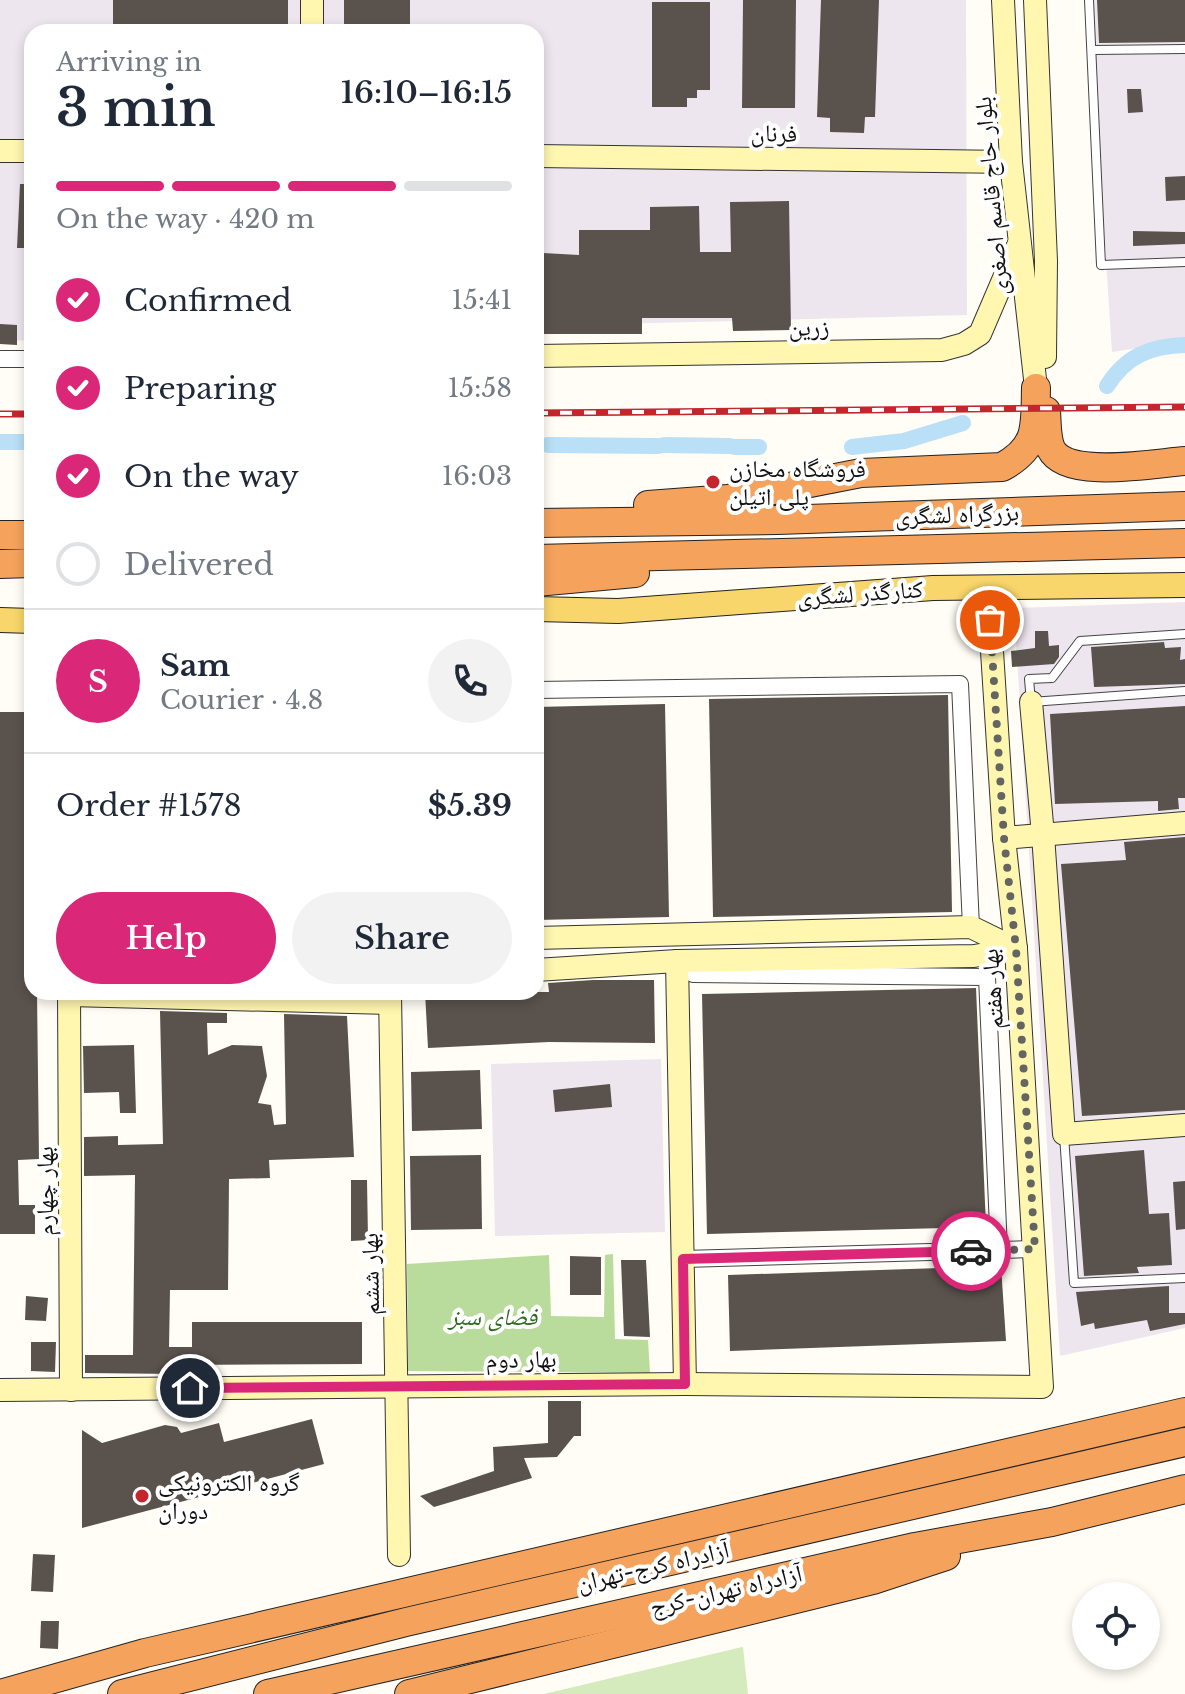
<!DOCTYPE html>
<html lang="en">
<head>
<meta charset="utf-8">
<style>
  :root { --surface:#fff; --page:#f2f2f3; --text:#1f2937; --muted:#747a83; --line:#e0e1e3; --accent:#db2777 }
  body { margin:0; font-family:"Libre Baskerville","Noto Naskh Arabic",serif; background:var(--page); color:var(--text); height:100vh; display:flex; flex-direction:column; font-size:30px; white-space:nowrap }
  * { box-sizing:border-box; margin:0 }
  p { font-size:26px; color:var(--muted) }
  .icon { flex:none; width:44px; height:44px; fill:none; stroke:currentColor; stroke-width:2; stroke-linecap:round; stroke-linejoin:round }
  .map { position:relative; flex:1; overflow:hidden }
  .panel { position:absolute; left:24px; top:24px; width:520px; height:976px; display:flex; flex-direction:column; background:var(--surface); border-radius:24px; box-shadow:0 4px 12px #0003 }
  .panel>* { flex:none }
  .buttons { position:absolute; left:1072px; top:1582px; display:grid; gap:16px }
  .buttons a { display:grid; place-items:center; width:88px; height:88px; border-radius:50%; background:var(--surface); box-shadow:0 4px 12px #0003; font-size:40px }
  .pin { position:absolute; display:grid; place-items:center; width:68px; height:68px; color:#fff; margin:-34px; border:4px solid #fff; border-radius:50%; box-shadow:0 2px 8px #0007 }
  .courier { position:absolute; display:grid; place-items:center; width:80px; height:80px; margin:-40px; border:6px solid #db2777; border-radius:50%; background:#fff; color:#222; box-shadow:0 2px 10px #0007 }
  .overview em { font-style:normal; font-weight:600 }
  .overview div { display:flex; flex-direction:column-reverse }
  .overview { display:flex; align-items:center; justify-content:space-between; height:136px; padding:0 32px }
  h1 { font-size:52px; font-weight:600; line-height:60px }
  .bar { display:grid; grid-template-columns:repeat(4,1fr); gap:12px 8px; align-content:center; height:96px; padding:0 32px }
  .bar i { height:10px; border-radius:6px; background:var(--line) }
  .bar .current { background:var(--accent) }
  .bar p { grid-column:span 4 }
  .line { display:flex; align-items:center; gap:20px; padding:0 32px; border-top:2px solid var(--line) }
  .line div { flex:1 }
  .round { display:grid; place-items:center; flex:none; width:84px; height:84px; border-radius:42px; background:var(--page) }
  ol { padding:0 32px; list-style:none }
  li { display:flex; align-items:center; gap:24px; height:88px }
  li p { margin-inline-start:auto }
  li .icon { padding:8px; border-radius:50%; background:var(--accent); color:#fff; stroke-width:4 }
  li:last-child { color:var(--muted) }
  li i { width:44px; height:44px; border:4px solid var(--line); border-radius:50% }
  .button { display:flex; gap:16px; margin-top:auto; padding:16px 32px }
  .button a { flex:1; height:92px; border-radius:48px; background:var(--accent); color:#fff; font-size:32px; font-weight:600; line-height:92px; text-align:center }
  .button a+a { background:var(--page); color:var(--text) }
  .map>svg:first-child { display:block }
  .industrial { fill:#eee6ef }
  .green { fill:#d5ebbd }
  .forest { fill:#b9dc9c }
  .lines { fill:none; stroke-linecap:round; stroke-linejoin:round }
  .canal { stroke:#b9e0f7; stroke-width:16 }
  .building { fill:#5a524d }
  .lane-casing { stroke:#444; stroke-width:10 }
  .street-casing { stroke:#444; stroke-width:18 }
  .secondary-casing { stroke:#333; stroke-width:24 }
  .primary-casing { stroke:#222; stroke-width:26 }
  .highway-casing { stroke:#222; stroke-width:30 }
  .lane { stroke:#fff; stroke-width:8 }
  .street { stroke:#fff; stroke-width:16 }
  .secondary { stroke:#fff6b0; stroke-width:22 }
  .primary { stroke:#f9d66b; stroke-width:24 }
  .highway { stroke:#f5a25d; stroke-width:28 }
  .rail-casing { stroke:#c4262e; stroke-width:7 }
  .rail { stroke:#fff; stroke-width:4; stroke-dasharray:12; stroke-linecap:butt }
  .done { stroke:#646461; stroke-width:8; stroke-dasharray:0 14.4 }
  .route { stroke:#db2777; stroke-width:10 }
  .poi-dot { fill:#c4262e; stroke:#fff; stroke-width:3 }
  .labels { text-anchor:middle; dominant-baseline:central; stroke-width:8; stroke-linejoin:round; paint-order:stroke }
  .street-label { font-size:24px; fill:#111; stroke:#fff }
  .poi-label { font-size:24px; fill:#111; stroke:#fff; text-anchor:start }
  .park-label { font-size:24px; font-style:italic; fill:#2f6b1f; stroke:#fff }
</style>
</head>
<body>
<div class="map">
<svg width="1185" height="1694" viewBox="0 0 1185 1694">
  <rect width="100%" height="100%" fill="#fffdf5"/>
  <!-- industrial -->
  <g class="industrial">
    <path d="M0 0H966L967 315 536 326V32H32V340L0 341Z"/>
    <path d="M1089 0H1185V341L1112 352Z"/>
    <path d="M1185 602V1328L1060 1356 1014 608Z"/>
    <path d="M661 1059 665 1232 495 1236 491 1064Z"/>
  </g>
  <!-- green -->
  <path class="green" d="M743 1647 748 1694H544L742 1647Z"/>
  <!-- forest -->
  <path class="forest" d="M613 1254 615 1339 648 1340 650 1373 408 1371 407 1264 549 1255 551 1316 604 1317 605 1255Z"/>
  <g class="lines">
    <!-- canal -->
    <g class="canal">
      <path d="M1107 386C1126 356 1150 346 1185 345"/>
      <path d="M0 442H32"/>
      <path d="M548 445 658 446"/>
      <path d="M664 445 730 446"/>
      <path d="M735 447H759"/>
      <path d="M852 447 904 441 963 423"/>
    </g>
  </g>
  <!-- building -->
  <g class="building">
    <rect x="113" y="0" width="175" height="32"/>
    <rect x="344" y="0" width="66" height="32"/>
    <path d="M743 0H796L795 108H742Z"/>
    <path d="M821 0H879L875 117H865L864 133 830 132V118L817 117Z"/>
    <path d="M1097 0H1185V42L1099 43Z"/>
    <path d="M652 2H710V90H697V98H687V107H652Z"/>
    <path d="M1127 89H1141L1143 112 1128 113Z"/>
    <path d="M1185 176V200L1166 201 1165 177Z"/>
    <path d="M20 184H32V248H17Z"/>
    <path d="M789 201 791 330 733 331 732 318H642V334H536V279H541L543 253 579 255V230H650V207L699 206 700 252H731L730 202Z"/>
    <path d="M1133 231 1185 232V244L1133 246Z"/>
    <path d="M0 324 17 325V345L0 344Z"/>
    <path d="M1035 631H1048L1049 646 1059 645V657L1054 664 1012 667 1011 651 1035 648Z"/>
    <path d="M1164 642 1165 648 1181 647 1180 660 1185 659V684L1094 687 1091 647Z"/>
    <path d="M948 695 952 912 713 917 709 699Z"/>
    <path d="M665 704 669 917 536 920V707Z"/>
    <path d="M1185 706V798H1178L1179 809 1158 811V801L1055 804 1050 714Z"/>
    <path d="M0 712H32V992H37L39 1159 18 1160 19 1205H35V1234H0Z"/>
    <path d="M1185 837V1110L1082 1116 1061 864 1126 860 1124 842Z"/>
    <path d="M593 980H654L655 1043 549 1042 428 1048 425 992H549L548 983Z"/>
    <path d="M976 988 986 1227 707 1234 702 994Z"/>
    <path d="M160 1011 227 1013V1023H207L208 1055 232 1045 262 1046 267 1076 258 1103 271 1105 274 1125 286 1124 284 1014 347 1016 354 1157 269 1160 270 1178 229 1179 228 1290H170L169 1347H192V1322H362V1364L177 1365V1374L85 1373V1355H133L135 1175 84 1176V1137L118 1136V1145L163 1144Z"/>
    <path d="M134 1045 136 1113H120L119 1092 84 1093 83 1046Z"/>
    <path d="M480 1070 482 1129 412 1131 411 1072Z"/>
    <path d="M610 1084 612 1107 555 1112 553 1090Z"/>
    <path d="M1144 1150 1149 1214 1169 1213 1172 1265 1137 1267 1139 1273 1084 1276 1075 1156Z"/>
    <path d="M481 1155 482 1229 411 1230 410 1156Z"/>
    <path d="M351 1180H367L368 1240 351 1241Z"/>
    <path d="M1185 1181V1229L1176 1230 1173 1182Z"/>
    <path d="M570 1256 601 1257V1295H570Z"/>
    <path d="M621 1260H646L650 1337 624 1336Z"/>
    <path d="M1001 1266 1006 1341 730 1351 728 1275Z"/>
    <path d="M1169 1286V1313H1185V1324L1150 1331 1147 1320 1095 1329 1094 1323 1081 1326 1076 1292Z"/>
    <path d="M26 1296 48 1298 46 1321 25 1320Z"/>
    <path d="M31 1342H56L55 1372 31 1371Z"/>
    <path d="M548 1401H581V1436H574L557 1457 524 1458 532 1478 434 1507 420 1496 494 1471 493 1447 548 1443Z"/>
    <path d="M312 1419 324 1464 82 1528V1430L102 1443 165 1425 177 1427 181 1433 219 1423 224 1442Z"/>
    <path d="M33 1554 55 1555 53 1592 31 1591Z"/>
    <path d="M41 1621H59L58 1649 40 1648Z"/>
  </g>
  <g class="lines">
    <!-- lane casing -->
    <g class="lane-casing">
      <g id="lane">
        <path d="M1089 0 1101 265 1185 262"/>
        <path d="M1092 50 1185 49"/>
        <path d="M1185 634 1080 641 1052 678 1029 679 1031 702 1185 691"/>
        <path d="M1064 1135 1074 1283 1185 1278"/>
      </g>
    </g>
    <!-- street casing -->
    <g class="street-casing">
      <g id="street">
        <path d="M0 359H32"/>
        <path d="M536 690 960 684 971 927"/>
        <path d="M677 961 693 974 987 977 999 1250"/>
        <path d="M683 1259 1035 1249"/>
      </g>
    </g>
    <!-- secondary casing -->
    <g class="secondary-casing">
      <g id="secondary">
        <path d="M1003 0 1011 162 1036 388"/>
        <path d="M1035 0 1046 261 1045 357"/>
        <path d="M312 32V0"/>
        <path d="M0 151H32"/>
        <path d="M536 156 1011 162"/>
        <path d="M536 356 942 350 964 344 980 334 1019 243"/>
        <path d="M1031 702 1043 835 1064 1134 1185 1125"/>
        <path d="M1004 838 1185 823"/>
        <path d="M536 938 971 927 1016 949"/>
        <path d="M677 961 685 1384"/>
        <path d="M536 970 677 961 974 956 1016 949"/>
        <path d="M69 992 71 1390"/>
        <path d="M390 992 399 1555"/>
        <path d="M69 995 390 1003"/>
        <path d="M0 1390 685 1384 1042 1387 1016 949 1004 838 988 589"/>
      </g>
    </g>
    <!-- primary casing -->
    <g class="primary-casing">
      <g id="primary">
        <path d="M536 609 618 611 933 588 1185 585"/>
        <path d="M0 620 32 621"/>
      </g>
    </g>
    <!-- highway casing -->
    <g class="highway-casing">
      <g id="highway">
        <path d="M1046 411C1047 423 1046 437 1051 449 1067 480 1155 463 1185 461"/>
        <path d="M648 505 728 499 861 473 1002 467C1039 447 1035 426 1036 388"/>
        <path d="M536 523 778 520 1185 506"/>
        <path d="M0 535H32"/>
        <path d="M536 559 1185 543"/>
        <path d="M0 564 32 563"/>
        <path d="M536 582 635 573"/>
        <path d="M0 1694 145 1653 1185 1412"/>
        <path d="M122 1694 406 1622 1185 1442"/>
        <path d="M268 1694 915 1547 1052 1522 1185 1489"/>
        <path d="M409 1694 873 1580 946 1556"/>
      </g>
    </g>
    <!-- lane -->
    <use href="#lane" class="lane"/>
    <!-- street -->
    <use href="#street" class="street"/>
    <!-- secondary -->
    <use href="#secondary" class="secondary"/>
    <!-- primary -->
    <use href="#primary" class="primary"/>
    <!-- highway -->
    <use href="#highway" class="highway"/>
    <!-- rail casing -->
    <g class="rail-casing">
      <g id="rail">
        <path d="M536 413 1185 407"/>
        <path d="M0 414H32"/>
      </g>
    </g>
    <!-- rail -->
    <use href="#rail" class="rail"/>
  </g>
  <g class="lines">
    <!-- done -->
    <path class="done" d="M971 1251 1035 1249 1016 949 1004 838 990 620"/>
    <!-- route -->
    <path class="route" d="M190 1388 685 1384 683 1259 971 1251"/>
  </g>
  <!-- markers -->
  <g class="poi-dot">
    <circle cx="713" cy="482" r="8"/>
    <circle cx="142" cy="1496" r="8"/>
  </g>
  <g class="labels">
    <!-- street labels -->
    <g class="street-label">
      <text transform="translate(774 133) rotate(1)">فرنان</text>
      <text transform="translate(991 196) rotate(-95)">بلوار حاج قاسم اصغری</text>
      <text transform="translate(809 327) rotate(-1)">زرین</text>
      <text transform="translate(957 514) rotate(-2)">بزرگراه لشگری</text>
      <text transform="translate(860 593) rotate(-4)">کنارگذر لشگری</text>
      <text transform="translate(992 989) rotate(-94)">بهار هفتم</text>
      <text transform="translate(44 1191) rotate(-90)">بهار چهارم</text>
      <text transform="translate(370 1274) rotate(-91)">بهار ششم</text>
      <text transform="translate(521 1359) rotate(-1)">بهار دوم</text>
      <text transform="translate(653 1566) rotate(-13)">آزادراه کرج-تهران</text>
      <text transform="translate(726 1590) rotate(-13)">آزادراه تهران-کرج</text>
    </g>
    <!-- poi labels -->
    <g class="poi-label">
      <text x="729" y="468">فروشگاه مخازن<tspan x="729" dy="28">پلی اتیلن</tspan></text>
      <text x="158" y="1482">گروه الکترونیکی<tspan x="158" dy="28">دوران</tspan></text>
    </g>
    <!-- park labels -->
    <g class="park-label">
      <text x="493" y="1316">فضای سبز</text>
    </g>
  </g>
</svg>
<div class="buttons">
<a><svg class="icon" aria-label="locate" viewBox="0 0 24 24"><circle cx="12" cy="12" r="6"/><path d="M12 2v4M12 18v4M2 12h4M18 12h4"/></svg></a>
</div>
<div class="pin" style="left:990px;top:620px;background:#ea580c"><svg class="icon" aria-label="bag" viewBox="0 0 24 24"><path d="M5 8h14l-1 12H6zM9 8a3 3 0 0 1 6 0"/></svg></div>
<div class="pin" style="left:190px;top:1388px;background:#1f2937"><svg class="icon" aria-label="home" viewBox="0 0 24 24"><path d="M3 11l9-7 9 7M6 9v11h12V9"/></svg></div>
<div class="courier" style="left:971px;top:1251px"><svg class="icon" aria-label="car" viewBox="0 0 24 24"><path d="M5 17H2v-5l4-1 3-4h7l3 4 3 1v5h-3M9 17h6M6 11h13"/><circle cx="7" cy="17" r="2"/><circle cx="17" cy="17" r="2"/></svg></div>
<section class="panel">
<div class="overview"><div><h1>3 min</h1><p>Arriving in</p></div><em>16:10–16:15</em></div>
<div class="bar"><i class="current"></i><i class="current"></i><i class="current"></i><i></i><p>On the way · 420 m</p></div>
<ol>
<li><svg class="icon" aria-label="check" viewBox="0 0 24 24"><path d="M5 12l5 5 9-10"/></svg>Confirmed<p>15:41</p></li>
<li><svg class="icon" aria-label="check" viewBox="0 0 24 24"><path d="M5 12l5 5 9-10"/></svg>Preparing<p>15:58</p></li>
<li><svg class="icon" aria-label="check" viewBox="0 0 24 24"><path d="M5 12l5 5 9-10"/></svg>On the way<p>16:03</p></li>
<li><i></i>Delivered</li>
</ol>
<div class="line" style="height:144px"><b class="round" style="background:var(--accent);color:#fff">S</b><div><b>Sam</b><p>Courier · 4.8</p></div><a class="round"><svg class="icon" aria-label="phone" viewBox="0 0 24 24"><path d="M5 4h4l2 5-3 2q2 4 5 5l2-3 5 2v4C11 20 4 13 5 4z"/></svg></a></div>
<div class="line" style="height:104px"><div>Order #1578</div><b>$5.39</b></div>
<div class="button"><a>Help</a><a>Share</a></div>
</section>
</div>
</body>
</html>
